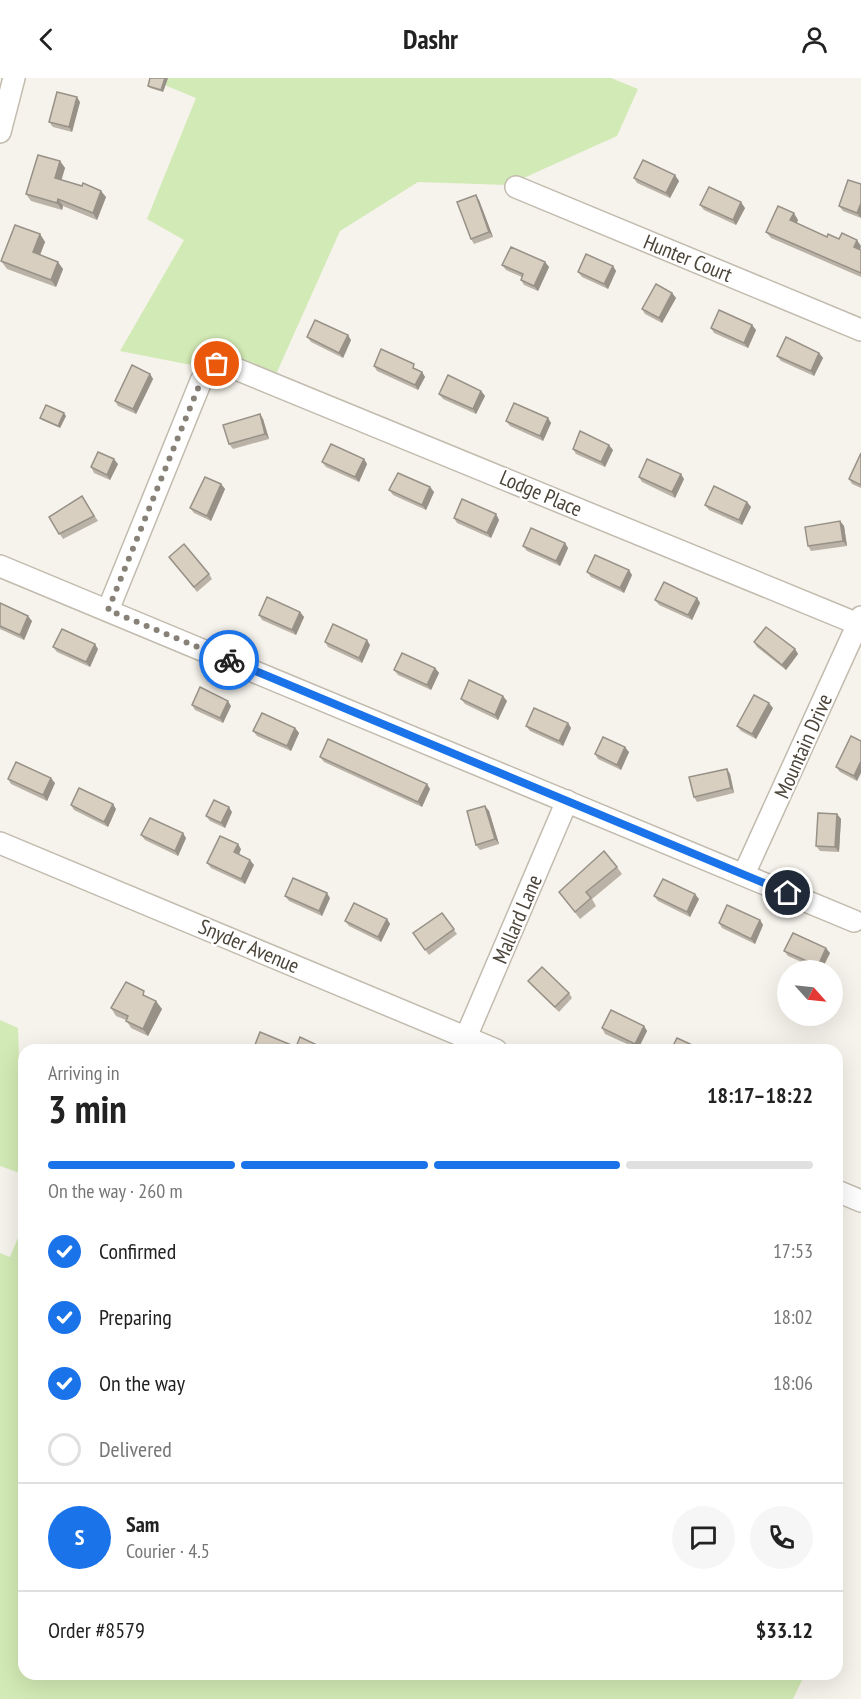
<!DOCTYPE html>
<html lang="en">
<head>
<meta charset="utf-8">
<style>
  :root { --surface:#fff; --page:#f6f6f6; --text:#222; --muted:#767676; --line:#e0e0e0; --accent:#1a73e8 }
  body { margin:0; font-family:"PT Sans Narrow",sans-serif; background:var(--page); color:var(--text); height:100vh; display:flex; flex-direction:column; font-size:22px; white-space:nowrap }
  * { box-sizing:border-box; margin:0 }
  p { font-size:20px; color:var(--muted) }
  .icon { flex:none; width:33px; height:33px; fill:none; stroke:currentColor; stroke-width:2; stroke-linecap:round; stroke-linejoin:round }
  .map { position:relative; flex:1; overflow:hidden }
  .details { position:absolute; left:18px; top:966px; width:825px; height:636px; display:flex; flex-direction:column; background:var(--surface); border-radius:18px; box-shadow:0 6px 24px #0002 }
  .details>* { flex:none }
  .needle { width:39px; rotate:117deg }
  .buttons { position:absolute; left:777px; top:882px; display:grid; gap:12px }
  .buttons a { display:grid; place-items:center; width:66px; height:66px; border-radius:50%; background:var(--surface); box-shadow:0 6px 24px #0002; font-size:30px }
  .pin { position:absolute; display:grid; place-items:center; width:51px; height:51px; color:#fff; margin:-26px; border:3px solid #fff; border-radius:50%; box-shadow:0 2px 6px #0007 }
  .courier { position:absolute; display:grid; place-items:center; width:60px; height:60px; margin:-30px; border:4px solid #1a73e8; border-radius:50%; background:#fff; color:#222; box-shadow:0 2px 8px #0007 }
  .summary em { font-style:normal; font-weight:700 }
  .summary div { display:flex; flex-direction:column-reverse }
  .summary { display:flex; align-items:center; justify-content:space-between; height:102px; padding:0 30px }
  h1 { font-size:39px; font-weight:700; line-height:45px }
  .bar { display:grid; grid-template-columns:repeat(4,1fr); gap:9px 6px; align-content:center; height:72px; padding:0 30px }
  .bar i { height:8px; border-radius:4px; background:var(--line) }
  .bar .selected { background:var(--accent) }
  .bar p { grid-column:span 4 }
  .line { display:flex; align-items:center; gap:15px; padding:0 30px; border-top:2px solid var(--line) }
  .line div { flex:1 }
  .round { display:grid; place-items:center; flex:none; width:63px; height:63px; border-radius:32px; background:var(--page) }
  ol { padding:0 30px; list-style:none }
  li { display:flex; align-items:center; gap:18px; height:66px }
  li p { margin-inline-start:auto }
  li .icon { padding:6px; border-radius:50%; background:var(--accent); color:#fff; stroke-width:4 }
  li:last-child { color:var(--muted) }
  li i { width:33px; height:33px; border:3px solid var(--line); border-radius:50% }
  header { display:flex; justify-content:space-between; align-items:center; height:78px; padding:0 30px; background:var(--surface); font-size:27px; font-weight:700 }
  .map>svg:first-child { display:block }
  .green { fill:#d2eab5 }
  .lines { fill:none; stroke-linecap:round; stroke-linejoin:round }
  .minor-casing { stroke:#c2bbae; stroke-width:24 }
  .minor { stroke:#fff; stroke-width:21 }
  .wall { fill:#bab2a6 }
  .shaded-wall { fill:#979187 }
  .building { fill:#d8cfc1; stroke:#979187; stroke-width:1.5 }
  .done { stroke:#878178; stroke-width:6; stroke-dasharray:0 10.8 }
  .route { stroke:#1a73e8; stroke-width:8 }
  .labels { text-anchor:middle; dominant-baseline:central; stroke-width:4.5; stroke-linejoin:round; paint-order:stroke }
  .street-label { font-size:21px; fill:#4b4439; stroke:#fff }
</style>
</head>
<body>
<header><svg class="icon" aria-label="back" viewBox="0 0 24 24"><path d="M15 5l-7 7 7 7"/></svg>Dashr<svg class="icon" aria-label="person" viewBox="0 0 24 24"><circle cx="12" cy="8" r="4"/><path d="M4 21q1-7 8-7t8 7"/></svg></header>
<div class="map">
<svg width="861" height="1621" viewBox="0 0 861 1621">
  <rect width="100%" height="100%" fill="#f6f3ec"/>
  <!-- green -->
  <g class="green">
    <path d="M162 0H611L638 11 617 58 508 107 418 104 340 153 273 303 120 273 184 162 147 141 196 20 162 6Z"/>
    <path d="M0 942 18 950 23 1096 0 1088Z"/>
    <path d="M24 1145V1596H805L793 1621H0V1175L10 1179Z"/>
  </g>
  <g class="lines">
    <!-- minor casing -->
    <g class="minor-casing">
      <g id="minor">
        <path d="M0 54 14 0"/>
        <path d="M516 109 861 252"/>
        <path d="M0 488 854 843"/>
        <path d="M108 532 201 303 210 289 224 286 858 546"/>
        <path d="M0 765 496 972"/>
        <path d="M744 796 861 539"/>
        <path d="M466 959 567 723"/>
        <path d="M837 1113 861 1123"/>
      </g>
    </g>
    <!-- minor -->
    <use href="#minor" class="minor"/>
  </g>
  <!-- wall -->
  <g class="wall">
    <path d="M168 0 163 14 150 10 148 8Z"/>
    <path d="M80 24 72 54 53 49 49 44Z"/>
    <path d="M60 83 65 90 61 102 82 108 106 119 97 142 63 128 62 132 31 123 26 116Z"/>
    <path d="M634 100 679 103 670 120 637 105Z"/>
    <path d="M848 102 861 140 843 133 839 128Z"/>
    <path d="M479 122 493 159 474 166 471 161Z"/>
    <path d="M700 127 745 130 736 147 704 132Z"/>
    <path d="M798 142 797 145 827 159 839 161 861 168 860 172H861V199L771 160 766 154Z"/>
    <path d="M40 156 45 164 40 177 63 191 56 209 7 191 1 183Z"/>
    <path d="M545 184 549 189 538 213 524 207 521 202 522 199 506 192 502 187Z"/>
    <path d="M613 188 616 193 608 211 582 199 578 194Z"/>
    <path d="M672 215 676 220 662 245 645 236 642 231Z"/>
    <path d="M752 247 756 252 748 270 714 255 711 250Z"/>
    <path d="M307 259 351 262 343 280 311 264Z"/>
    <path d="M819 275 823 280 814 298 781 283 777 278Z"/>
    <path d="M374 288 418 291 417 292 422 294 425 299 418 312 377 293Z"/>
    <path d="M150 296 153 301 136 336 118 328 115 323Z"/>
    <path d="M481 313 485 318 476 336 443 321 439 316Z"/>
    <path d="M260 336 263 341 269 361 233 371 229 366Z"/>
    <path d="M66 338 60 350 42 342 40 340Z"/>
    <path d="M548 340 551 345 543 363 510 348 506 343Z"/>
    <path d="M573 371 613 372 605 389 576 376Z"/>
    <path d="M861 375V410L852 406 849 401Z"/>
    <path d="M364 381 367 386 359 404 326 389 322 384Z"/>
    <path d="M118 386 110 402 94 395 91 389Z"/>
    <path d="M639 399 684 401 675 420 642 404Z"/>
    <path d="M221 406 225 411 211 443 194 435 190 430Z"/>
    <path d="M430 409 434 414 426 432 393 417 389 412Z"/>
    <path d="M82 418 98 443 63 461 49 439Z"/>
    <path d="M747 424 751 429 742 447 709 432 705 427Z"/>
    <path d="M496 436 499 442 491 460 457 445 454 440Z"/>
    <path d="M840 443 844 448 847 468 811 473 808 468Z"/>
    <path d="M565 465 568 470 560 488 527 473 523 468Z"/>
    <path d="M169 479 209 496 212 501 197 514Z"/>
    <path d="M587 494 632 497 624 515 591 499Z"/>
    <path d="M697 520 700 525 692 542 659 527 655 522Z"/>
    <path d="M0 525 32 543 24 562 0 551Z"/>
    <path d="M300 534 304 539 296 557 262 542 259 537Z"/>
    <path d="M325 564 370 567 362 585 328 569Z"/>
    <path d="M754 564 795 571 798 576 786 592 757 569Z"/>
    <path d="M53 569 98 571 90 589 57 574Z"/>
    <path d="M435 590 439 595 431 612 398 597 394 592Z"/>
    <path d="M461 621 507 623 498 642 465 626Z"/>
    <path d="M192 627 231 628 223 645 195 632Z"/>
    <path d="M773 630 756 661 741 653 737 648Z"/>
    <path d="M568 645 571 650 563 668 530 653 526 648Z"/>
    <path d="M295 650 299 655 291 673 257 658 253 653Z"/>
    <path d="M851 658 857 703 840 694 836 689Z"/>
    <path d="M629 674 621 692 598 681 595 676Z"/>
    <path d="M320 679 427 706 430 711 422 729 324 684Z"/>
    <path d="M727 691 730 696 734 715 697 724 694 719Z"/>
    <path d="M8 701 55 705 47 723 11 706Z"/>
    <path d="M71 727 116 731 108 749 74 732Z"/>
    <path d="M485 728 489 733 499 766 480 772 476 767Z"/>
    <path d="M232 734 225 750 210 743 206 738Z"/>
    <path d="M837 736 841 741 839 774 820 773 816 768Z"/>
    <path d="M141 757 186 760 178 778 145 762Z"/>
    <path d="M241 771 239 776 254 787 245 806 211 790 207 785Z"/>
    <path d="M617 789 622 796 592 821 596 828 580 841 559 814Z"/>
    <path d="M285 818 330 820 322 838 289 823Z"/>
    <path d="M654 818 699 821 690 839 658 823Z"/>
    <path d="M442 835 457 856 429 877 413 855Z"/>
    <path d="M387 841 390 846 381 864 349 848 345 843Z"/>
    <path d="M760 842 763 847 755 866 722 850 719 845Z"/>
    <path d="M784 873 830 875 822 892H820L788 878Z"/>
    <path d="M528 903 569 915 572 920 559 934 532 908Z"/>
    <path d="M149 920 162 931 148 958 131 950 126 942 116 938 111 930Z"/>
    <path d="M644 948 647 953 638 971 605 956 602 950Z"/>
  </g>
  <!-- shaded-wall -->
  <g class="shaded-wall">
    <path d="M165 0H168L163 14 161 12Z"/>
    <path d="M77 19 80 24 72 54 69 49Z"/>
    <path d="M60 83 65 90 60 107 55 100Z"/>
    <path d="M675 97 679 103 670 120 666 115Z"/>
    <path d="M101 113 106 119 97 142 93 135Z"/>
    <path d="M476 117 479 122 493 159 489 154Z"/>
    <path d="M58 121 63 128 62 132 57 125Z"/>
    <path d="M741 124 745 130 736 147 733 142Z"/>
    <path d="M861 125V140L857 135Z"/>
    <path d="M794 135 798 142 795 148 790 142Z"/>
    <path d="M40 156 45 164 38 182 33 174Z"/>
    <path d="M857 162 861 168 859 175 854 169Z"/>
    <path d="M58 184 63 191 56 209 51 202Z"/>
    <path d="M545 184 549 189 538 213 534 208Z"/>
    <path d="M613 188 616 193 608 211 604 206Z"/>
    <path d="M672 215 676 220 662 245 659 240Z"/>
    <path d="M752 247 756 252 748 270 744 265Z"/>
    <path d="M348 257 351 262 343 280 339 275Z"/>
    <path d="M819 275 823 280 814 298 811 293Z"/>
    <path d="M422 294 425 299 418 312 415 307Z"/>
    <path d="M150 296 153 301 136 336 133 331Z"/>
    <path d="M481 313 485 318 476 336 473 331Z"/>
    <path d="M64 335 66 338 60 350 58 348Z"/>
    <path d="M260 336 263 341 269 361 265 356Z"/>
    <path d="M548 340 551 345 543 363 540 358Z"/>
    <path d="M609 367 613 372 605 389 601 384Z"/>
    <path d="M114 381 118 386 110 402 107 397Z"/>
    <path d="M364 381 367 386 359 404 355 399Z"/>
    <path d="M681 396 684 401 675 420 672 414Z"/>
    <path d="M221 406 225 411 211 443 207 438Z"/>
    <path d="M430 409 434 414 426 432 422 427Z"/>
    <path d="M747 424 751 429 742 447 739 442Z"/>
    <path d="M496 436 499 442 491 460 487 455Z"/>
    <path d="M840 443 844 448 847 468 843 463Z"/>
    <path d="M565 465 568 470 560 488 556 483Z"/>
    <path d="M629 492 632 497 624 515 620 510Z"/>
    <path d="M697 520 700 525 692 542 688 537Z"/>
    <path d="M300 534 304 539 296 557 292 552Z"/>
    <path d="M28 538 32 543 24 562 20 557Z"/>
    <path d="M367 562 370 567 362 585 359 580Z"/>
    <path d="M95 566 98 571 90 589 86 584Z"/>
    <path d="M795 571 798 576 786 592 782 587Z"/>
    <path d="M435 590 439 595 431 612 427 607Z"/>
    <path d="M503 618 507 623 498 642 495 637Z"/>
    <path d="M228 623 231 628 223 645 220 640Z"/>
    <path d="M769 625 773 630 756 661 752 656Z"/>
    <path d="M568 645 571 650 563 668 559 663Z"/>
    <path d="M295 650 299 655 291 673 287 668Z"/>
    <path d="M625 669 629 674 621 692 617 687Z"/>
    <path d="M861 683V695L857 703 854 698Z"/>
    <path d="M727 691 730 696 734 715 731 710Z"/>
    <path d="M51 700 55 705 47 723 43 717Z"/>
    <path d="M427 706 430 711 422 729 418 724Z"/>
    <path d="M113 726 116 731 108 749 104 744Z"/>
    <path d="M485 728 489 733 499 766 495 761Z"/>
    <path d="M229 729 232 734 225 750 221 745Z"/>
    <path d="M837 736 841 741 839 774 835 769Z"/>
    <path d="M183 755 186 760 178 778 175 773Z"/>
    <path d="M238 766 241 771 238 779 234 774Z"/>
    <path d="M250 782 254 787 245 806 241 801Z"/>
    <path d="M327 815 330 820 322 838 319 833Z"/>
    <path d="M695 816 699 821 690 839 687 834Z"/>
    <path d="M387 841 390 846 381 864 378 859Z"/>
    <path d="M760 842 763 847 755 866 751 861Z"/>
    <path d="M826 870 830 875 821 892 818 888Z"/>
    <path d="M156 923 162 931 148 958 143 951Z"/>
    <path d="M644 948 647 953 638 971 635 966Z"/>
    <path d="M315 966 320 972H312Z"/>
  </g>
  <!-- building -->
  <g class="building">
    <path d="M150 0H165L161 12 148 8Z"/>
    <path d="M57 14 77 19 69 49 49 44Z"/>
    <path d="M38 77 60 83 55 100 82 108 83 105 101 113 93 135 58 121 57 125 26 116Z"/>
    <path d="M643 82 675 97 666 115 634 100Z"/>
    <path d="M848 102 861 106V125L857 135 839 128Z"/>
    <path d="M709 109 741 124 733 142 700 127Z"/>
    <path d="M476 117 489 154 471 161 457 124Z"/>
    <path d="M778 128 794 135 790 142 827 159 828 156 839 161 842 155 857 162 854 169 861 172V195L766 154Z"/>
    <path d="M15 147 40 156 33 174 58 184 51 202 1 183Z"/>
    <path d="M511 169 545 184 534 208 521 202 523 196 502 187Z"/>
    <path d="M586 176 613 188 604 206 578 194Z"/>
    <path d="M656 206 672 215 659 240 642 231Z"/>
    <path d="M719 232 752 247 744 265 711 250Z"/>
    <path d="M315 242 348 257 339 275 307 259Z"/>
    <path d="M786 259 819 275 811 293 777 278Z"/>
    <path d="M381 271 414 286 413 290 422 294 415 307 374 288Z"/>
    <path d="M132 287 150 296 133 331 115 323Z"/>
    <path d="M448 297 481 313 473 331 439 316Z"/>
    <path d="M514 325 548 340 540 358 506 343Z"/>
    <path d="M46 327 64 335 58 348 40 340Z"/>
    <path d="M260 336 265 356 229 366 223 347Z"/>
    <path d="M580 353 609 367 601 384 573 371Z"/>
    <path d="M331 366 364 381 355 399 322 384Z"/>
    <path d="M98 374 114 381 107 397 91 389Z"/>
    <path d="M861 375V407L849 401Z"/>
    <path d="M647 381 681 396 672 414 639 399Z"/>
    <path d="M398 395 430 409 422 427 389 412Z"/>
    <path d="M205 399 221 406 207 438 190 430Z"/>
    <path d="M714 408 747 424 739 442 705 427Z"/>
    <path d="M82 418 94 438 59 456 49 439Z"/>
    <path d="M462 421 496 436 487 455 454 440Z"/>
    <path d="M840 443 843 463 808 468 805 449Z"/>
    <path d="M531 450 565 465 556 483 523 468Z"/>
    <path d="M184 466 209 496 194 509 169 479Z"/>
    <path d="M595 477 629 492 620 510 587 494Z"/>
    <path d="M664 504 697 520 688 537 655 522Z"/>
    <path d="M267 519 300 534 292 552 259 537Z"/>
    <path d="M0 525 28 538 20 557 0 548Z"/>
    <path d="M333 546 367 562 359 580 325 564Z"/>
    <path d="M766 549 795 571 782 587 754 564Z"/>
    <path d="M62 551 95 566 86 584 53 569Z"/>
    <path d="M402 575 435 590 427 607 394 592Z"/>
    <path d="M469 602 503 618 495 637 461 621Z"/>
    <path d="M200 609 228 623 220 640 192 627Z"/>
    <path d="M754 617 769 625 752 656 737 648Z"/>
    <path d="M534 630 568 645 559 663 526 648Z"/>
    <path d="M262 635 295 650 287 668 253 653Z"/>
    <path d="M851 658 861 663V683L854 698 836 689Z"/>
    <path d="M603 659 625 669 617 687 595 676Z"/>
    <path d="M328 661 427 706 418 724 320 679Z"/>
    <path d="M16 684 51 700 43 717 8 701Z"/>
    <path d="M727 691 731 710 694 719 689 699Z"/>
    <path d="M79 710 113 726 104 744 71 727Z"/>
    <path d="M214 722 229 729 221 745 206 738Z"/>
    <path d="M485 728 495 761 476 767 467 733Z"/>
    <path d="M818 735 837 736 835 769 816 768Z"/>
    <path d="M150 740 183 755 175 773 141 757Z"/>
    <path d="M220 758 238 766 234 774 250 782 241 801 207 785Z"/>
    <path d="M604 773 617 789 586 814 591 820 575 834 559 814Z"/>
    <path d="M293 800 327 815 319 833 285 818Z"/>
    <path d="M663 801 695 816 687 834 654 818Z"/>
    <path d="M354 825 387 841 378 859 345 843Z"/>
    <path d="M727 827 760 842 751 861 719 845Z"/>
    <path d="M442 835 454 851 425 872 413 855Z"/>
    <path d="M793 855 826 870 818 888 784 873Z"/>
    <path d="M542 889 569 915 555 929 528 903Z"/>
    <path d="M126 904 144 913 143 917 156 923 143 951 126 943 128 938 111 930Z"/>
    <path d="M611 932 644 948 635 966 602 950Z"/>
    <path d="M260 954 296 969 300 959 315 966 312 972H253Z"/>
    <path d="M677 960 703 972H671Z"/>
  </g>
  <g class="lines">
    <!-- done -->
    <path class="done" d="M217 286 210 289 201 303 108 532 229 582"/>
    <!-- route -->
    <path class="route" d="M229 582 788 815"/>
  </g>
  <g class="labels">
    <!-- street labels -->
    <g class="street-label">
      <text transform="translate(688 180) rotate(22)">Hunter Court</text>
      <text transform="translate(541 415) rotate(23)">Lodge Place</text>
      <text transform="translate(803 668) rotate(-66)">Mountain Drive</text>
      <text transform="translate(517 841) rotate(-67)">Mallard Lane</text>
      <text transform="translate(249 868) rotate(23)">Snyder Avenue</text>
    </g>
  </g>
</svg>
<div class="buttons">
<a><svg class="needle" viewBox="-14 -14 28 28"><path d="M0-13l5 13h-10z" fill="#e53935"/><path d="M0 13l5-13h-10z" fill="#767676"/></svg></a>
</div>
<div class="pin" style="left:217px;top:286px;background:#ea580c"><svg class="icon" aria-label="bag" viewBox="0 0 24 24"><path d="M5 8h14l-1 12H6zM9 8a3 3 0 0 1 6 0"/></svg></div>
<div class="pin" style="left:788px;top:815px;background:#1f2937"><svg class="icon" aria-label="home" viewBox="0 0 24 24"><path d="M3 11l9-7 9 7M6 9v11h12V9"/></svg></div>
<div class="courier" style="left:229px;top:582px"><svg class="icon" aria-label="bike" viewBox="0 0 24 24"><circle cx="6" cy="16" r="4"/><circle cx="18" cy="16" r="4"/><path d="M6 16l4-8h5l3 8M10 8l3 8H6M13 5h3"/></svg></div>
<section class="details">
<div class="summary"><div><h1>3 min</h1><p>Arriving in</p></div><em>18:17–18:22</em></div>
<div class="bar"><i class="selected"></i><i class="selected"></i><i class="selected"></i><i></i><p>On the way · 260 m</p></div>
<ol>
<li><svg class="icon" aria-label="check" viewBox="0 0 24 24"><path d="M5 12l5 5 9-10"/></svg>Confirmed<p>17:53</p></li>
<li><svg class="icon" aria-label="check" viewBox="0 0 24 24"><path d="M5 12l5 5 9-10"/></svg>Preparing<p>18:02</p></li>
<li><svg class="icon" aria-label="check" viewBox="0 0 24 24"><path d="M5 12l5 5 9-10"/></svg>On the way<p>18:06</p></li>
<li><i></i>Delivered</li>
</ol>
<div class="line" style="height:108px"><b class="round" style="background:var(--accent);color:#fff">S</b><div><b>Sam</b><p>Courier · 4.5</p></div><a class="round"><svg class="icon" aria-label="chat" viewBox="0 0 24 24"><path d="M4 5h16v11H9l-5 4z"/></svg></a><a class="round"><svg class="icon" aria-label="phone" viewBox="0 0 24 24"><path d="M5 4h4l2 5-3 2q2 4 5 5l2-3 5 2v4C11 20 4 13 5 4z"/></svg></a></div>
<div class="line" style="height:78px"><div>Order #8579</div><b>$33.12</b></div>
</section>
</div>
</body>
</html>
